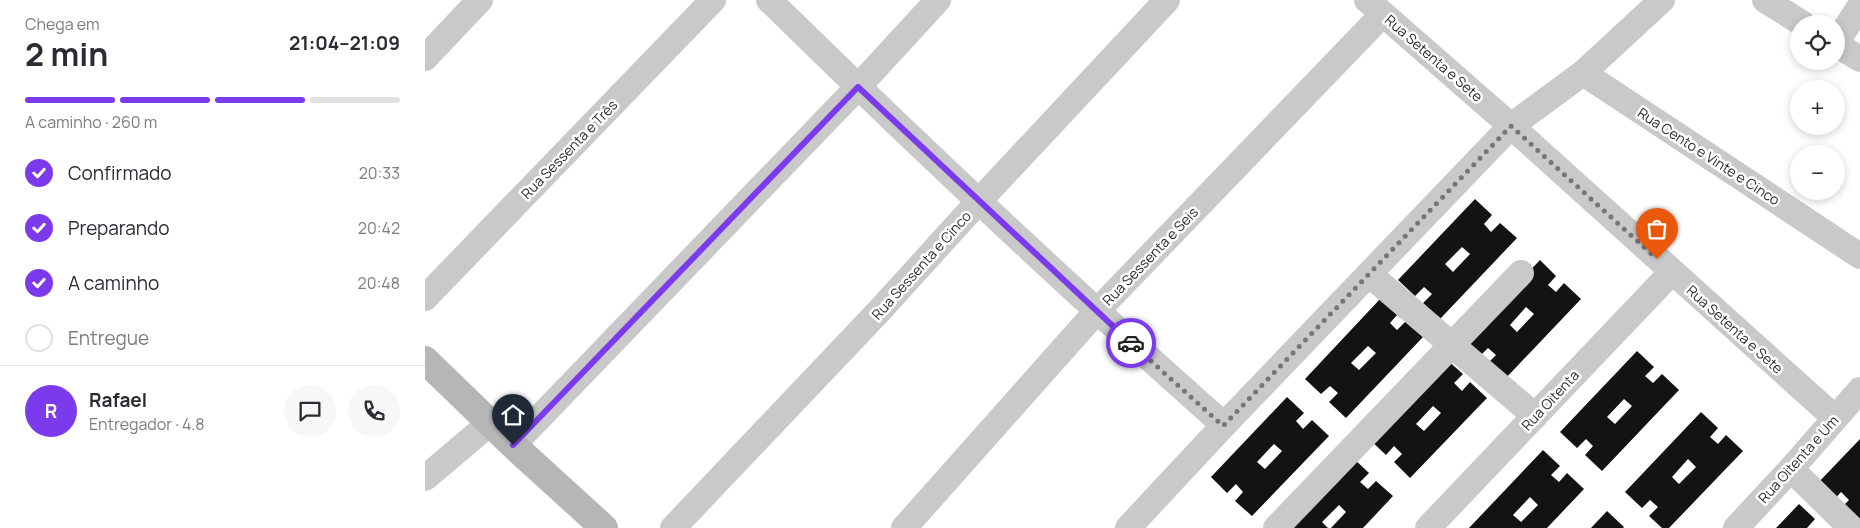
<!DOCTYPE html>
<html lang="pt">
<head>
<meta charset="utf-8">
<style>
  :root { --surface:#fff; --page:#f7f7f7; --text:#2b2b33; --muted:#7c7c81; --line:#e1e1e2; --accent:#7c3aed }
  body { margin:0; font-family:Manrope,sans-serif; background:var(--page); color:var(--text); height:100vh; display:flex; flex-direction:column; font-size:19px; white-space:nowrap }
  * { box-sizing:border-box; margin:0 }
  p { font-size:16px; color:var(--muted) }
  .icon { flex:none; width:28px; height:28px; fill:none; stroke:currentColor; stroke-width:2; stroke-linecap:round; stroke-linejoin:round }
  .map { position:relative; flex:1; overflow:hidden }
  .drawer { display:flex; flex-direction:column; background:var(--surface); width:425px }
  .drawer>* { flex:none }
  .fabs { position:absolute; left:1365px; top:15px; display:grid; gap:10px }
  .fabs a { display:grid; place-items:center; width:55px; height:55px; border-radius:50%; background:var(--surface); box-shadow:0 2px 8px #0003; font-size:25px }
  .pin { position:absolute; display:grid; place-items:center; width:42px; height:42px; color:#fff; margin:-51px -21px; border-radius:50% 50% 50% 0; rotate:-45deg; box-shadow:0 0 5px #0007 }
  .pin .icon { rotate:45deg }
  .courier { position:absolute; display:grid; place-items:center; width:50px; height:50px; margin:-25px; border:4px solid #7c3aed; border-radius:50%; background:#fff; color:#222; box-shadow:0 1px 6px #0007 }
  .head em { font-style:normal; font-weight:700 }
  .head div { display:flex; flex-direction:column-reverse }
  .head { display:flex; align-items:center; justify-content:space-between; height:85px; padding:0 25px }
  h1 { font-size:32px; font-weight:700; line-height:38px }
  .bar { display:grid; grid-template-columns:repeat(4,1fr); gap:8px 5px; align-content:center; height:60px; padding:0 25px }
  .bar i { height:6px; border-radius:4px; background:var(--line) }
  .bar .active { background:var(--accent) }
  .bar p { grid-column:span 4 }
  .line { display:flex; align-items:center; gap:12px; padding:0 25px; border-top:1px solid var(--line) }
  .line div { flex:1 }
  .round { display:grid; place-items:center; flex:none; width:52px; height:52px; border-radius:26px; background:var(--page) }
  ol { padding:0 25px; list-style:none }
  li { display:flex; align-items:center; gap:15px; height:55px }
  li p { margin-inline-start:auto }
  li .icon { padding:5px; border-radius:50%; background:var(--accent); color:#fff; stroke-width:4 }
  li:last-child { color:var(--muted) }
  li i { width:28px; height:28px; border:2px solid var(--line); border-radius:50% }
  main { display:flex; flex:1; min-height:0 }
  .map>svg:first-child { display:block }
  .building { fill:#131313; fill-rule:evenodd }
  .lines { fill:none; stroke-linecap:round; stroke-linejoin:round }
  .minor { stroke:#c9c9c9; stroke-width:26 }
  .secondary { stroke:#b6b6b6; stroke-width:28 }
  .done { stroke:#767676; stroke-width:5; stroke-dasharray:0 9 }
  .route { stroke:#7c3aed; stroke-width:6 }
  .labels { text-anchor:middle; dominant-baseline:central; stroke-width:5; stroke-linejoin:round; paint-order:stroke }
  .street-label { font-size:14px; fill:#2c2c2c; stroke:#fff }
</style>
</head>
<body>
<main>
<section class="drawer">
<div class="head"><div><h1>2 min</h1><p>Chega em</p></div><em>21:04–21:09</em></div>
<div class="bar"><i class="active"></i><i class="active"></i><i class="active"></i><i></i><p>A caminho · 260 m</p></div>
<ol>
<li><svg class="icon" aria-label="check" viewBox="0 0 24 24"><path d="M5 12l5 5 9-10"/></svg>Confirmado<p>20:33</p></li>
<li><svg class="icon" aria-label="check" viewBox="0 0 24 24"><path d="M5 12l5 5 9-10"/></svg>Preparando<p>20:42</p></li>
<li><svg class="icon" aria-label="check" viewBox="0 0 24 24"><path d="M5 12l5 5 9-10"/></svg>A caminho<p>20:48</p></li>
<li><i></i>Entregue</li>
</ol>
<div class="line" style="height:90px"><b class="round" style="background:var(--accent);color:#fff">R</b><div><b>Rafael</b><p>Entregador · 4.8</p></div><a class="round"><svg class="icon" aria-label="chat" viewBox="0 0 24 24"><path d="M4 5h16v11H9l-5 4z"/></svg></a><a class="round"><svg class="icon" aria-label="phone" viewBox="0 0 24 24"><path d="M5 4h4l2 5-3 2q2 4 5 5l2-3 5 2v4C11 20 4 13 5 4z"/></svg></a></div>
</section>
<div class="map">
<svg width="1435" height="528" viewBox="0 0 1435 528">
  <rect width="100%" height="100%" fill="#fff"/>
  <!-- building -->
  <g class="building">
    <path d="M1050 199 1067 215 1059 224 1066 232 1075 223 1092 238 1015 319 998 303 1007 294 999 287 990 296 973 280ZM1037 247 1045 254 1028 272 1020 264Z"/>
    <path d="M1115 260 1131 276 1123 285 1131 292 1139 283 1156 299 1079 380 1062 364 1071 355 1063 348 1055 356 1038 341ZM1101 307 1109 314 1092 332 1085 325Z"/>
    <path d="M956 298 973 314 965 323 972 330 981 321 998 337 921 418 904 402 913 393 905 386 896 394 880 379ZM943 346 951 353 934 370 926 363Z"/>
    <path d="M1212 351 1229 367 1220 376 1228 383 1237 374 1254 390 1177 471 1160 455 1168 446 1161 439 1152 448 1135 432ZM1199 399 1207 406 1190 424 1182 417Z"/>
    <path d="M1021 359 1038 374 1029 383 1037 391 1045 382 1062 398 985 478 969 462 977 454 969 446 961 455 944 439ZM1008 406 1016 413 999 431 991 424Z"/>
    <path d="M862 397 879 413 871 421 878 429 887 420 904 436 827 516 810 501 818 492 811 484 802 493 786 477ZM849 444 857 451 840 469 832 462Z"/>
    <path d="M1276 412 1293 428 1285 437 1293 444 1301 435 1318 451 1244 528H1237L1224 516 1233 507 1225 500 1217 508 1200 492ZM1263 459 1271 467 1254 484 1247 477Z"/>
    <path d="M1435 439V522L1416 508 1424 500 1416 492 1408 501 1391 485Z"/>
    <path d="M1118 450 1135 466 1126 475 1134 482 1142 473 1159 489 1122 528H1044ZM1105 497 1113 505 1096 522 1088 515Z"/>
    <path d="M927 457 944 473 935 482 943 489 951 481 968 496 938 528H906L921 512 914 505 897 522 903 528H860Z"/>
    <path d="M1374 504 1390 519 1382 528H1351Z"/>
    <path d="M1182 511 1199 527 1198 528H1166Z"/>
  </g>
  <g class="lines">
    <!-- minor -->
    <g class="minor">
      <path d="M344 0C492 145 643 287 799 425"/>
      <path d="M942 0 1086 126 1410 418"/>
      <path d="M1340 0 1378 24"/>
      <path d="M1411 43 1435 6"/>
      <path d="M1411 44 1435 59"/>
      <path d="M0 58 55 0"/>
      <path d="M1158 73 1435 256"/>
      <path d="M944 274 1110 416"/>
      <path d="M0 298 288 0"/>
      <path d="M88 445 433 87 513 0"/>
      <path d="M1366 469 1426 528"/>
      <path d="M0 478 65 423"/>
      <path d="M248 528 456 309 554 201 742 0"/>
      <path d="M479 528 671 312 958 14"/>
      <path d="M703 528 799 425 1086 126 1158 73 1237 0"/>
      <path d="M851 528 1096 273"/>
      <path d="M1003 528 1247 272"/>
      <path d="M1311 528 1366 469 1435 390"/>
    </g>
    <!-- secondary -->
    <path class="secondary" d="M0 360 88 445 179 528"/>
  </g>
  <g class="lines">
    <!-- done -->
    <path class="done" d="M706 343 798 426 1086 126 1232 259"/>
    <!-- route -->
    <path class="route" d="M88 445 433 87 706 343"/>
  </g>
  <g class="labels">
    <!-- street labels -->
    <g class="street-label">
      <text transform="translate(1009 58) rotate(41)">Rua Setenta e Sete</text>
      <text transform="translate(144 149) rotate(-46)">Rua Sessenta e Três</text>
      <text transform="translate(1284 156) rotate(33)">Rua Cento e Vinte e Cinco</text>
      <text transform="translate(725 256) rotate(-46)">Rua Sessenta e Seis</text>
      <text transform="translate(496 265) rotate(-48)">Rua Sessenta e Cinco</text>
      <text transform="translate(1310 329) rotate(42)">Rua Setenta e Sete</text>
      <text transform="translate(1125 400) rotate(-47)">Rua Oitenta</text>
      <text transform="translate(1373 459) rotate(-48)">Rua Oitenta e Um</text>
    </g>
  </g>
</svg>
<div class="fabs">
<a><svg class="icon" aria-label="locate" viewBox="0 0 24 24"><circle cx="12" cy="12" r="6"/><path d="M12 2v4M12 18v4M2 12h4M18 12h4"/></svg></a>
<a>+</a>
<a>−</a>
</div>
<div class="pin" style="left:1232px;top:259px;background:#ea580c"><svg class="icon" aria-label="bag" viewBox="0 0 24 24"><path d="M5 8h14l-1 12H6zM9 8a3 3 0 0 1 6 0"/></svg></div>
<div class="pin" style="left:88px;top:445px;background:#1f2937"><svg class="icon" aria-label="home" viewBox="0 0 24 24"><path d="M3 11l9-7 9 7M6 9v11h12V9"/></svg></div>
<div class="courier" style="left:706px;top:343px"><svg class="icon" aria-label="car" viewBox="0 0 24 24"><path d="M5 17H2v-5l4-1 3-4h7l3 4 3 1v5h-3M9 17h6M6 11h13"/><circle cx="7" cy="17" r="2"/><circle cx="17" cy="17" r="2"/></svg></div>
</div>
</main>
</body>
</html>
